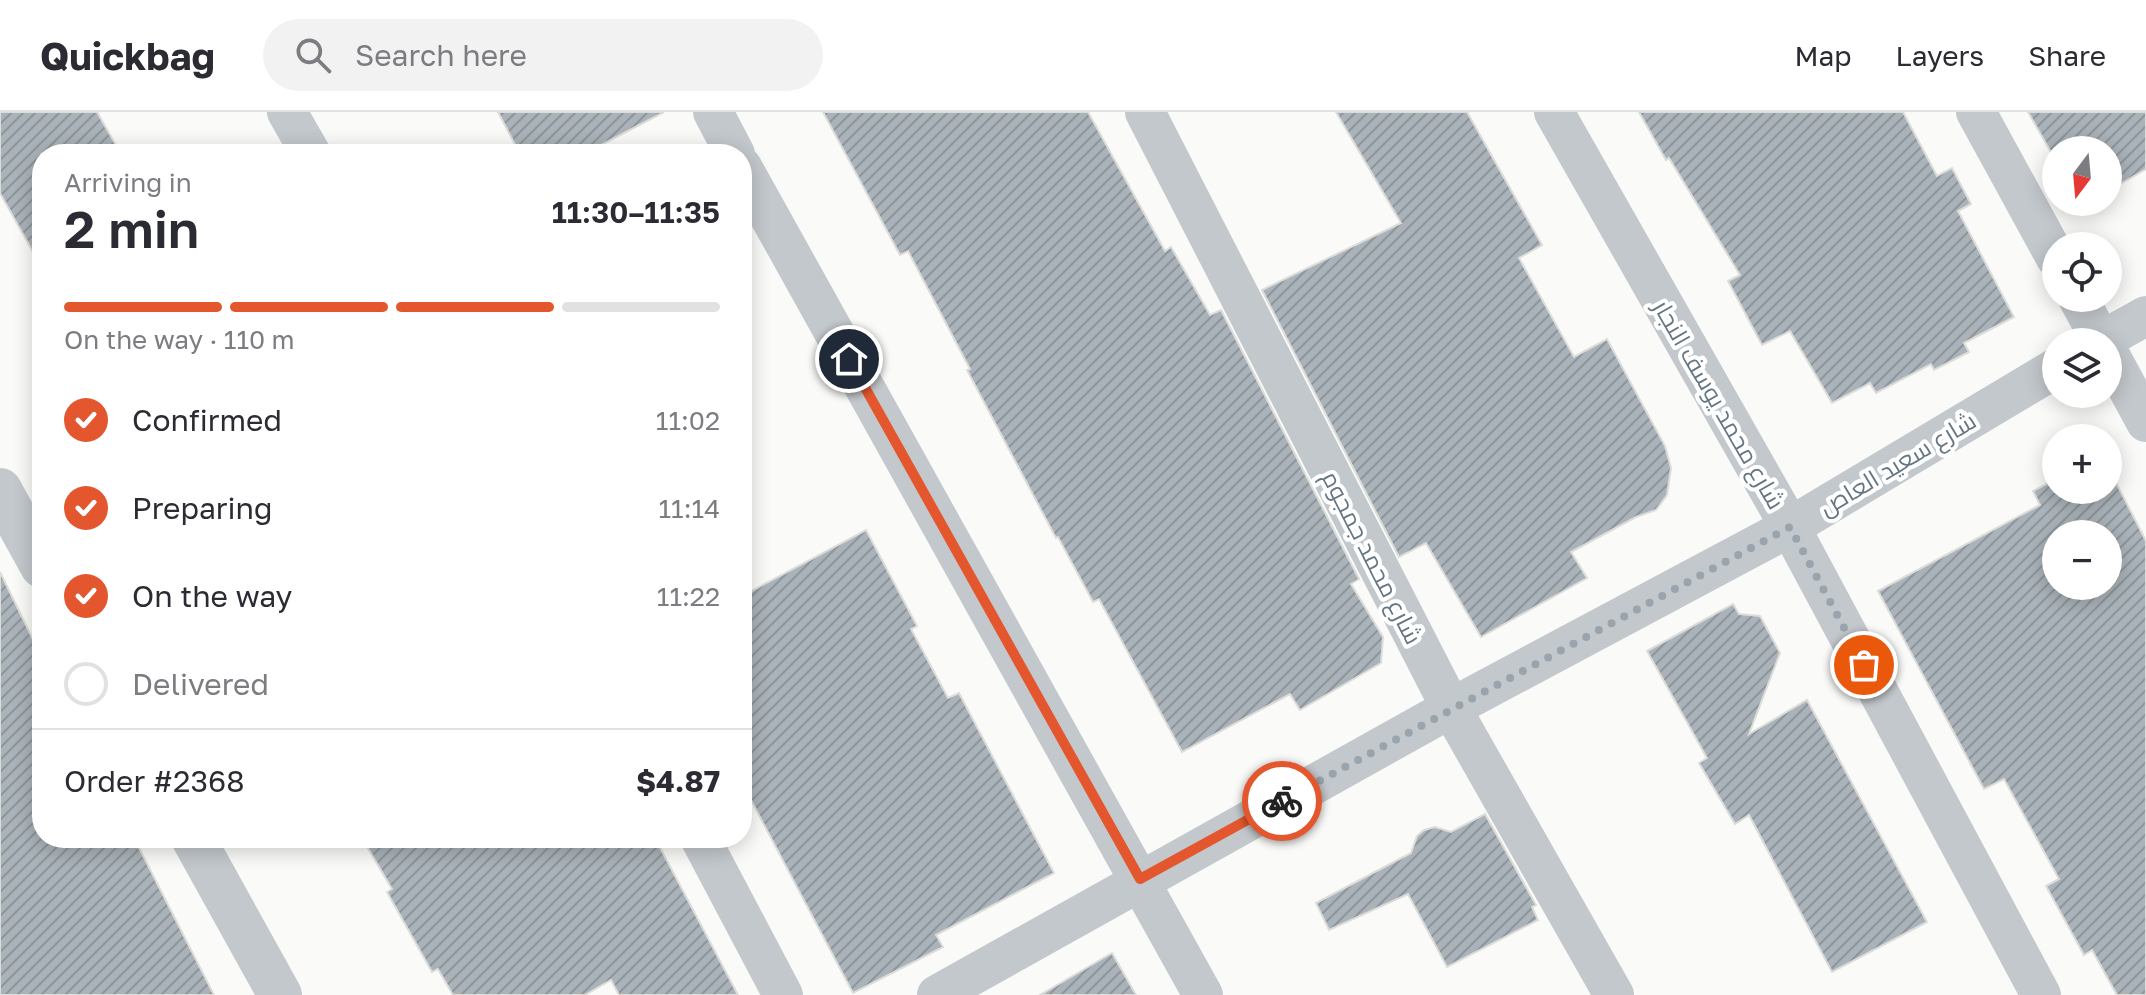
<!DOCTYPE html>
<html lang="en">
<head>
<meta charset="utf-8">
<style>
  :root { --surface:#fff; --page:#f2f2f3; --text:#2b2b33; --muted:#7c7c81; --line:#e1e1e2; --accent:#e4572e }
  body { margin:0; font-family:"Golos Text",Cairo,sans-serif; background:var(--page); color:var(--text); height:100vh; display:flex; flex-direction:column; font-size:30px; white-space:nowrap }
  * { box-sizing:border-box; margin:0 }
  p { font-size:26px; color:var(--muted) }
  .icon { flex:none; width:44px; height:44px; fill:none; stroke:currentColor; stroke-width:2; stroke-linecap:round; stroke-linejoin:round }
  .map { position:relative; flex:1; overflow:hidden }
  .panel { position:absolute; left:32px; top:32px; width:720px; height:704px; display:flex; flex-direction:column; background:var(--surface); border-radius:32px; box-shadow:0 4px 20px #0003 }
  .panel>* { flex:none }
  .needle { width:52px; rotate:196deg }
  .fabs { position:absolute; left:2042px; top:24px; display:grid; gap:16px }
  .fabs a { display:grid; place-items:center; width:80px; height:80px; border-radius:50%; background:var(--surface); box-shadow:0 4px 20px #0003; font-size:40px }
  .pin { position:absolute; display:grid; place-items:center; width:68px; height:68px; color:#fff; margin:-34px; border:4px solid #fff; border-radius:50%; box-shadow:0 2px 8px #0007 }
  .courier { position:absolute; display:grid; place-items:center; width:80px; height:80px; margin:-40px; border:6px solid #e4572e; border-radius:50%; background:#fff; color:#222; box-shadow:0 2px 10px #0007 }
  .summary em { font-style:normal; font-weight:600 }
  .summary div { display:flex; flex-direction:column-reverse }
  .summary { display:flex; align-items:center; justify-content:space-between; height:136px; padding:0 32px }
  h1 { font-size:52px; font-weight:600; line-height:60px }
  .bar { display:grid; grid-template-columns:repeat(4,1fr); gap:12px 8px; align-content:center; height:96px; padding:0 32px }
  .bar i { height:10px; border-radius:6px; background:var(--line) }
  .bar .on { background:var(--accent) }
  .bar p { grid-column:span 4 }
  .line { display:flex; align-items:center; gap:20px; padding:0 32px; border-top:2px solid var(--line) }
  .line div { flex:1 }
  ol { padding:0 32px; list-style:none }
  li { display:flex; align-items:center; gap:24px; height:88px }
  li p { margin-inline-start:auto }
  li .icon { padding:8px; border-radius:50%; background:var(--accent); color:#fff; stroke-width:4 }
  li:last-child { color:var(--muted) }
  li i { width:44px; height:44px; border:4px solid var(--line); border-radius:50% }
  header { display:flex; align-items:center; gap:48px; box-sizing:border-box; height:112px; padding:0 40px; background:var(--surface); border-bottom:2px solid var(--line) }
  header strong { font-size:38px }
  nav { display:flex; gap:44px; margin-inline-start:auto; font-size:28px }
  .search { width:560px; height:72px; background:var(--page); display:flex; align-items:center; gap:20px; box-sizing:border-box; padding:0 28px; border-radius:44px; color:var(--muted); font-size:30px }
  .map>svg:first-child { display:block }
  .building { fill:url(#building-hatch); stroke:#dcdcda; stroke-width:2; fill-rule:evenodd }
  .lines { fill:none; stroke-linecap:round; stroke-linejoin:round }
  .minor { stroke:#c3c8cc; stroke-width:40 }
  .tertiary { stroke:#c3c8cc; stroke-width:44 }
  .done { stroke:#99a4ac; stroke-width:8; stroke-dasharray:0 14.4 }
  .route { stroke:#e4572e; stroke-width:10 }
  .labels { text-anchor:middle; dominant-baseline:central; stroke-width:8; stroke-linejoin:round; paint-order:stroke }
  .street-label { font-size:24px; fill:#657683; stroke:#fff }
</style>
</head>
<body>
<header>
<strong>Quickbag</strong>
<div class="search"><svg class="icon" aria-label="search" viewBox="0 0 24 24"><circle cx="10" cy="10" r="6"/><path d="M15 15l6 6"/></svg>Search here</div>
<nav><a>Map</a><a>Layers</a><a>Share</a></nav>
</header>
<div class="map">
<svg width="2146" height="883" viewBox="0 0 2146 883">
  <defs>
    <pattern id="building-hatch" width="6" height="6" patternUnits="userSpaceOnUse" patternTransform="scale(2)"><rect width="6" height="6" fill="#aab3b9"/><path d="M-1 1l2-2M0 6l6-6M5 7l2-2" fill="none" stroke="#8e969c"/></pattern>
  </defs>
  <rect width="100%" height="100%" fill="#fafaf8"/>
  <!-- building -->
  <g class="building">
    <path d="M0 0H97L121 42H42V156L0 81Z"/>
    <path d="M498 0H664L584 42H520Z"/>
    <path d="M823 0H1088L1165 139 1171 135 1210 203 1221 198 1359 467 1351 472 1383 525 1381 551 1300 598 1290 582 1182 640 1099 487 1093 490 1058 425 1056 426 967 258 970 257 908 139 900 143Z"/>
    <path d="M1336 0H1467L1542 133 1519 146 1574 245 1607 227 1665 334 1671 356 1667 383 1656 398 1636 405 1571 440 1587 466 1481 525 1426 431 1399 445 1262 178 1401 111Z"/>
    <path d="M1639 0H1903L1937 64 1952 56 1971 92 1958 99 2014 205 1964 231 1969 240 1934 258 1931 252 1876 281 1870 271 1832 291 1790 219 1762 233 1728 169 1740 163 1669 46 1666 48Z"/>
    <path d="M2028 0H2146V57L2108 79V38H2056V49Z"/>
    <path d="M2108 355 2146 429V883H2117L2092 838 2084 843 2046 774 2059 767 2004 667 1984 677 1878 479 2040 393 2033 379 2056 367V378H2108ZM2056 422H2108V474H2056Z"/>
    <path d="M866 418 917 514 911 517 948 586 959 581 1054 761 936 823 943 835 853 881 742 671V484Z"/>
    <path d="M0 460 42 546V726H134L214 883H0Z"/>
    <path d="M1733 492 1739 502 1760 504 1780 541 1749 622 1807 588 1927 810 1832 860 1749 703 1735 712 1699 651 1707 646 1647 539Z"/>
    <path d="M1485 702 1536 793 1532 795 1538 808 1447 855 1408 782 1329 818 1316 791 1411 741 1417 724 1424 718 1435 715 1451 720Z"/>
    <path d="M362 726H655L738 883H619L611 868 585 883H453L438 857 432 860 387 780 392 777Z"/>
    <path d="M1112 841 1136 883H1040Z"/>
  </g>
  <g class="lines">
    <!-- minor -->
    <g class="minor">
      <path d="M287 0 311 42"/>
      <path d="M713 0 735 42"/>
      <path d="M1145 0 1451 596 1614 883"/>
      <path d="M1554 0 1790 415 2041 883"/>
      <path d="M1976 0 2056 146"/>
      <path d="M742 55 1203 883"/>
      <path d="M2078 186 2102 230"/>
      <path d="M2099 230 2146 204"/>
      <path d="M2108 240 2146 310"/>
      <path d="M700 726 783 883"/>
      <path d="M937 883 1451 596 1790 415 2056 256"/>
    </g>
    <!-- tertiary -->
    <g class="tertiary">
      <path d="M0 378 42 454"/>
      <path d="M193 726 280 883"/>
    </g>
  </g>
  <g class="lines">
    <!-- done -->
    <path class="done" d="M1282 689 1790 415 1864 553"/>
    <!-- route -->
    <path class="route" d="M849 247 1140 767 1282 689"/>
  </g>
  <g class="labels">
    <!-- street labels -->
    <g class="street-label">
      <text transform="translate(1720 292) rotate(60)">شارع محمد يوسف النجار</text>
      <text transform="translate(1897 351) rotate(-31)">شارع سعيد العاص</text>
      <text transform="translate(1373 445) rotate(63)">شارع محمد جمجوم</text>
    </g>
  </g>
</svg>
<div class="fabs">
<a><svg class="needle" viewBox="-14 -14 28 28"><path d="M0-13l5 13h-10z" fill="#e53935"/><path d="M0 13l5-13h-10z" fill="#7c7c81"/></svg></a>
<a><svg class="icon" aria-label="locate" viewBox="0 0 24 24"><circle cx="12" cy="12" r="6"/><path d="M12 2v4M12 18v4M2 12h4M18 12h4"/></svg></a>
<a><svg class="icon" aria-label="layers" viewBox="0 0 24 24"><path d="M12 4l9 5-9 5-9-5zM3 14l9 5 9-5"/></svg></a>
<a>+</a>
<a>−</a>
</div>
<div class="pin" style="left:1864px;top:553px;background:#ea580c"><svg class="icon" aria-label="bag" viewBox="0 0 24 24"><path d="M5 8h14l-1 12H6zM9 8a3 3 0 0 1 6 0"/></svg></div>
<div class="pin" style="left:849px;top:247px;background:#1f2937"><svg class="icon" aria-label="home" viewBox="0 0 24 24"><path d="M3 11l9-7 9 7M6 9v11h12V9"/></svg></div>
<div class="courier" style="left:1282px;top:689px"><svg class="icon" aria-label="bike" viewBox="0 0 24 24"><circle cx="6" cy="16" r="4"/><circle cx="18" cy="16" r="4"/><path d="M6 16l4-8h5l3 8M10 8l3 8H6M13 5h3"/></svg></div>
<section class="panel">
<div class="summary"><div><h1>2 min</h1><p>Arriving in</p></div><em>11:30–11:35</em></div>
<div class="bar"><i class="on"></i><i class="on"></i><i class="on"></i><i></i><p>On the way · 110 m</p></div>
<ol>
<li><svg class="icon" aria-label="check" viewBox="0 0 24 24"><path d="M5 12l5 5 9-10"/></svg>Confirmed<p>11:02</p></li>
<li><svg class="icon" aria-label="check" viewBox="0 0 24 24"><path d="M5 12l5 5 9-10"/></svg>Preparing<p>11:14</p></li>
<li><svg class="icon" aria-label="check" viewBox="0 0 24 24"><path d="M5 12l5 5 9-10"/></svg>On the way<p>11:22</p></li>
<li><i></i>Delivered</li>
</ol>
<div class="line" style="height:104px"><div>Order #2368</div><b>$4.87</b></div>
</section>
</div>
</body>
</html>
